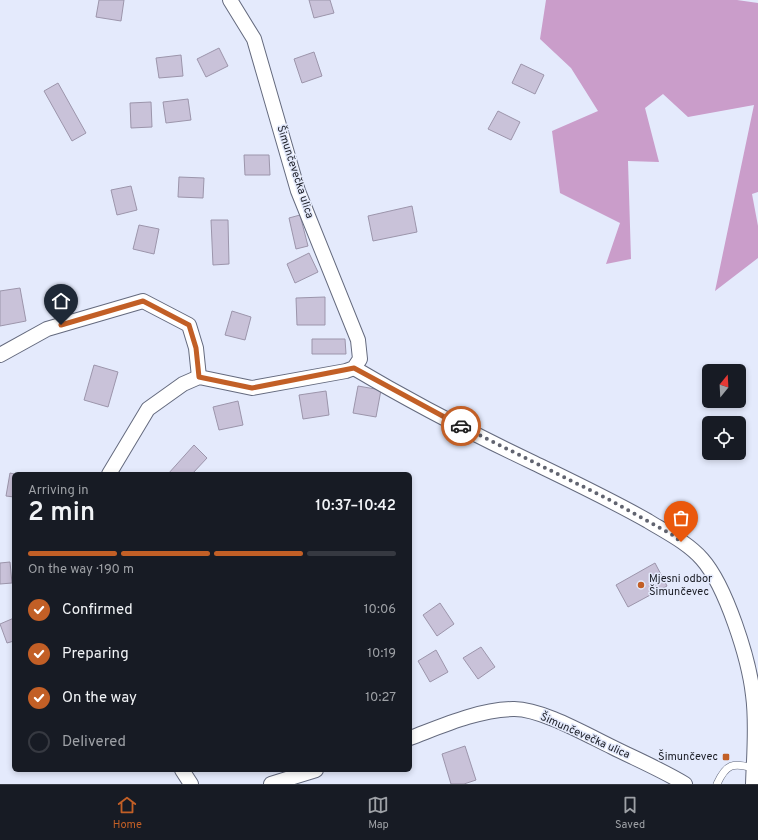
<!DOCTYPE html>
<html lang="en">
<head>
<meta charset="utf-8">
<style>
  :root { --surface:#171b24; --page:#242831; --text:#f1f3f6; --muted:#9ea1a6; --line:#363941; --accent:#c25f26 }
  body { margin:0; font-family:Overpass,sans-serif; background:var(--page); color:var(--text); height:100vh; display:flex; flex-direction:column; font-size:15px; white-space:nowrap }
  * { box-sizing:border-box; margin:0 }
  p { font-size:13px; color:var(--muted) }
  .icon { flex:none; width:22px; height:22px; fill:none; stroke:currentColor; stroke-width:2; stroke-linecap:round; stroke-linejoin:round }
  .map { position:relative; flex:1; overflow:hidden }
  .details { position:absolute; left:12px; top:472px; width:400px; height:300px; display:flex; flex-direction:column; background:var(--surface); border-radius:6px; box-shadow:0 2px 6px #0003 }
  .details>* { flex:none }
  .needle { width:26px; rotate:18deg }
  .controls { position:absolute; left:702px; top:364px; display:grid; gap:8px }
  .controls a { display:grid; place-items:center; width:44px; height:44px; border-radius:6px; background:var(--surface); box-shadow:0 2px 6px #0003; font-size:20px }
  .pin { position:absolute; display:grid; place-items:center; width:34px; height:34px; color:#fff; margin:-41px -17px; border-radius:50% 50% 50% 0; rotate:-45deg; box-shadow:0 0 4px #0007 }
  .pin .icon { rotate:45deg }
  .courier { position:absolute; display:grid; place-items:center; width:40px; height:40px; margin:-20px; border:3px solid #c25f26; border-radius:50%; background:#fff; color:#222; box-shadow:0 1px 5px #0007 }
  .head em { font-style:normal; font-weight:600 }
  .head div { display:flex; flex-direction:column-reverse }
  .head { display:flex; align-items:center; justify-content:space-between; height:68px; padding:0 16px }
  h1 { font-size:26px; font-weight:600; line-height:30px }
  .bar { display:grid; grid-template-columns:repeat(4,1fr); gap:6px 4px; align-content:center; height:48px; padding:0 16px }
  .bar i { height:5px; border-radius:3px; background:var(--line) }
  .bar .current { background:var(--accent) }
  .bar p { grid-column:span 4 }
  ol { padding:0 16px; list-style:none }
  li { display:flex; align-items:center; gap:12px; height:44px }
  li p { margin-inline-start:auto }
  li .icon { padding:4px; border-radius:50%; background:var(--accent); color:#fff; stroke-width:4 }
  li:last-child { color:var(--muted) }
  li i { width:22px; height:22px; border:2px solid var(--line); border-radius:50% }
  .tab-bar { display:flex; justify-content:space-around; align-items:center; height:56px; border-top:1px solid var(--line); background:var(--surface); font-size:11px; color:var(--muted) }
  .tab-bar a { display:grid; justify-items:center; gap:2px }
  .tab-bar .current { color:var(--accent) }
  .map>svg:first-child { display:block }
  .forest { fill:#ca9dca }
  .building { fill:#c9c2d9; stroke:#9c95ab }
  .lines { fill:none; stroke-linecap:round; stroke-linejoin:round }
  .lane-casing { stroke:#646a7e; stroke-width:8 }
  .street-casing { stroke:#646a7e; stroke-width:16 }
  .lane { stroke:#fff; stroke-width:7 }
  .street { stroke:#fff; stroke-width:14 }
  .done { stroke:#616470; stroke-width:4; stroke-dasharray:0 7.2 }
  .route { stroke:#c25f26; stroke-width:5 }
  .poi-dot { fill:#c25f26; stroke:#e4eafc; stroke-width:1.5 }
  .labels { text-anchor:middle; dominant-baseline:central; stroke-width:3; stroke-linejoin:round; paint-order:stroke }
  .street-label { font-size:11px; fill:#1a1c24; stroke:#e4eafc }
  .poi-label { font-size:11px; fill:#1a1c24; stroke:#e4eafc; text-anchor:start }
</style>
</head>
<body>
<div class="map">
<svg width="758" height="784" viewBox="0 0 758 784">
  <rect width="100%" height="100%" fill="#e4eafc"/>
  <!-- forest -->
  <path class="forest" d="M546 0H737L758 3V192L752 194 758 226V258L715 291 754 105 688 117 663 94 645 108 659 162 628 161 631 259 606 264 620 223 560 193 552 131 598 111 571 68 540 39Z"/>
  <!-- building -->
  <g class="building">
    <path d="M99 0H124L121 21 96 17Z"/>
    <path d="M309 0H330L334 13 314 18Z"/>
    <path d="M219 48 228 66 206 77 197 59Z"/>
    <path d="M314 52 322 76 302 83 294 59Z"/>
    <path d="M181 55 183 76 159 78 156 58Z"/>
    <path d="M521 64 544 75 535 94 512 83Z"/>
    <path d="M58 83 86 133 72 141 44 91Z"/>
    <path d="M188 99 191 120 166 123 163 102Z"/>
    <path d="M151 102 152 127 131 128 130 103Z"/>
    <path d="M498 111 520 122 511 140 488 129Z"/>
    <path d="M244 155H269L270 175H245Z"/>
    <path d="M179 177 204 178 203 198 178 197Z"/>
    <path d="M131 186 137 210 117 215 111 190Z"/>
    <path d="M412 206 417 232 373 241 368 216Z"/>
    <path d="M300 215 308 246 296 249 289 218Z"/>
    <path d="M211 220H228L229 264 213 265Z"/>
    <path d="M139 225 159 229 154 254 133 249Z"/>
    <path d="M309 253 318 272 295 283 287 264Z"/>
    <path d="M20 288 26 321 0 326V291Z"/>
    <path d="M325 297V325H297L296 298Z"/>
    <path d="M232 311 251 317 245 340 225 335Z"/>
    <path d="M312 339H345L346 354H312Z"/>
    <path d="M94 365 118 372 108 407 84 400Z"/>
    <path d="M358 386 381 390 376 417 353 413Z"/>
    <path d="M326 391 329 415 303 419 299 395Z"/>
    <path d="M238 401 243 425 219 430 213 407Z"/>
    <path d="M194 445 207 458 192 474H168Z"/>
    <path d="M10 473 14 474V497L6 496Z"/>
    <path d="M10 562 12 583 0 584V563Z"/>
    <path d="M655 563 667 586 628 607 616 585Z"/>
    <path d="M440 603 454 624 437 636 423 615Z"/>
    <path d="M14 618V641L7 643 0 624Z"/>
    <path d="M481 647 495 667 478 679 463 658Z"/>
    <path d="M436 650 448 672 430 682 418 661Z"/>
    <path d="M465 746 476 780 464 784H451L442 754Z"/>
  </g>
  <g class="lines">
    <!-- lane casing -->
    <g class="lane-casing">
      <path id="lane" d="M717 784C726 764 733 762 753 768"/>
    </g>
    <!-- street casing -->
    <g class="street-casing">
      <g id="street">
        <path d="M0 355 47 329 143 301 189 325 196 348 199 377"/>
        <path d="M354 368C413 403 473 434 534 463 573 482 611 500 648 521 666 532 688 543 702 559 726 586 749 659 753 695 757 724 754 755 753 784"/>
        <path d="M109 474 148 409 183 384 199 377 252 388 346 371 354 368 360 359 358 340 298 191 254 39 230 0"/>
        <path d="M410 738C442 726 477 710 513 709 540 708 587 735 612 747 636 759 662 770 685 784"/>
        <path d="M182 770 191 784"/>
        <path d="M271 784 316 770"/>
      </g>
    </g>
    <!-- lane -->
    <use href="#lane" class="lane"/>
    <!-- street -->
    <use href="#street" class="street"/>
  </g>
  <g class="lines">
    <!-- done -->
    <path class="done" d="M461 426 610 500 671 534 681 542"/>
    <!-- route -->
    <path class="route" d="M61 325 143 301 189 325 196 348 199 377 252 388 354 368 461 426"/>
  </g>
  <!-- markers -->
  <g class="poi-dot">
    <circle cx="641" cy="585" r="4"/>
    <rect x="722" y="753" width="8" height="8" rx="2"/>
  </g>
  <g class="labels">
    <!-- street labels -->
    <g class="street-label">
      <text transform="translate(295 172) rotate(72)">Šimunčevečka ulica</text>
      <text transform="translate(585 736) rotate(24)">Šimunčevečka ulica</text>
    </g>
    <!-- poi labels -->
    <g class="poi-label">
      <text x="649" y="579">Mjesni odbor<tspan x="649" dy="13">Šimunčevec</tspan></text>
      <text x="718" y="757" text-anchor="end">Šimunčevec</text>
    </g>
  </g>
</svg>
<div class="controls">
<a><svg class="needle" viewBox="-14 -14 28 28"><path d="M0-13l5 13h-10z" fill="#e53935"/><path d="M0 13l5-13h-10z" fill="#9ea1a6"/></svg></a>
<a><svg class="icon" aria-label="locate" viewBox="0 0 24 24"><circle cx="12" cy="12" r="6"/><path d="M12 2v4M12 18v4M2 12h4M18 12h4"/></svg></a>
</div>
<div class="pin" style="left:681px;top:542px;background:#ea580c"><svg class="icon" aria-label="bag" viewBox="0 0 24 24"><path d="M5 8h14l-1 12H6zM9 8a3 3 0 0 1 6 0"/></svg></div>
<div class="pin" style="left:61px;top:325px;background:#1f2937"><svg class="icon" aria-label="home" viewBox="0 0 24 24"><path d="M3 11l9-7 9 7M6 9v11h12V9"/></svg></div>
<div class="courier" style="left:461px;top:426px"><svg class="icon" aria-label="car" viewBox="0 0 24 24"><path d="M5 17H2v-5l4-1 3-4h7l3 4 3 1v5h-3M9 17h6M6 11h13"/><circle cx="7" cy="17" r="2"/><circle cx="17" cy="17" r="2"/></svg></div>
<section class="details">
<div class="head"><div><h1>2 min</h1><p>Arriving in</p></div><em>10:37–10:42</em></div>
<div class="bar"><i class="current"></i><i class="current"></i><i class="current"></i><i></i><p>On the way · 190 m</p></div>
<ol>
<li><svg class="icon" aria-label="check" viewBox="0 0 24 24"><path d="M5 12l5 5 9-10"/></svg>Confirmed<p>10:06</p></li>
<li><svg class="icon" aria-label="check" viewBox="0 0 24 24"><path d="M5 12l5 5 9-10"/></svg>Preparing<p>10:19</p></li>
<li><svg class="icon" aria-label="check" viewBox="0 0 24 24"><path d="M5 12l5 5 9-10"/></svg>On the way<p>10:27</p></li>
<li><i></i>Delivered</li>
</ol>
</section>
</div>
<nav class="tab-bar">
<a class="current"><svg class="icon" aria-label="home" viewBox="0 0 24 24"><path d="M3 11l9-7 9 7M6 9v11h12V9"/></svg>Home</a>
<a><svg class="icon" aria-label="map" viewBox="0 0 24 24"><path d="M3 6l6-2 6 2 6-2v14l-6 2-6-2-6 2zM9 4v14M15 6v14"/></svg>Map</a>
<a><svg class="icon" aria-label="saved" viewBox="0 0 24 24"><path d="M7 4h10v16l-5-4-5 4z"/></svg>Saved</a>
</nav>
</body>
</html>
